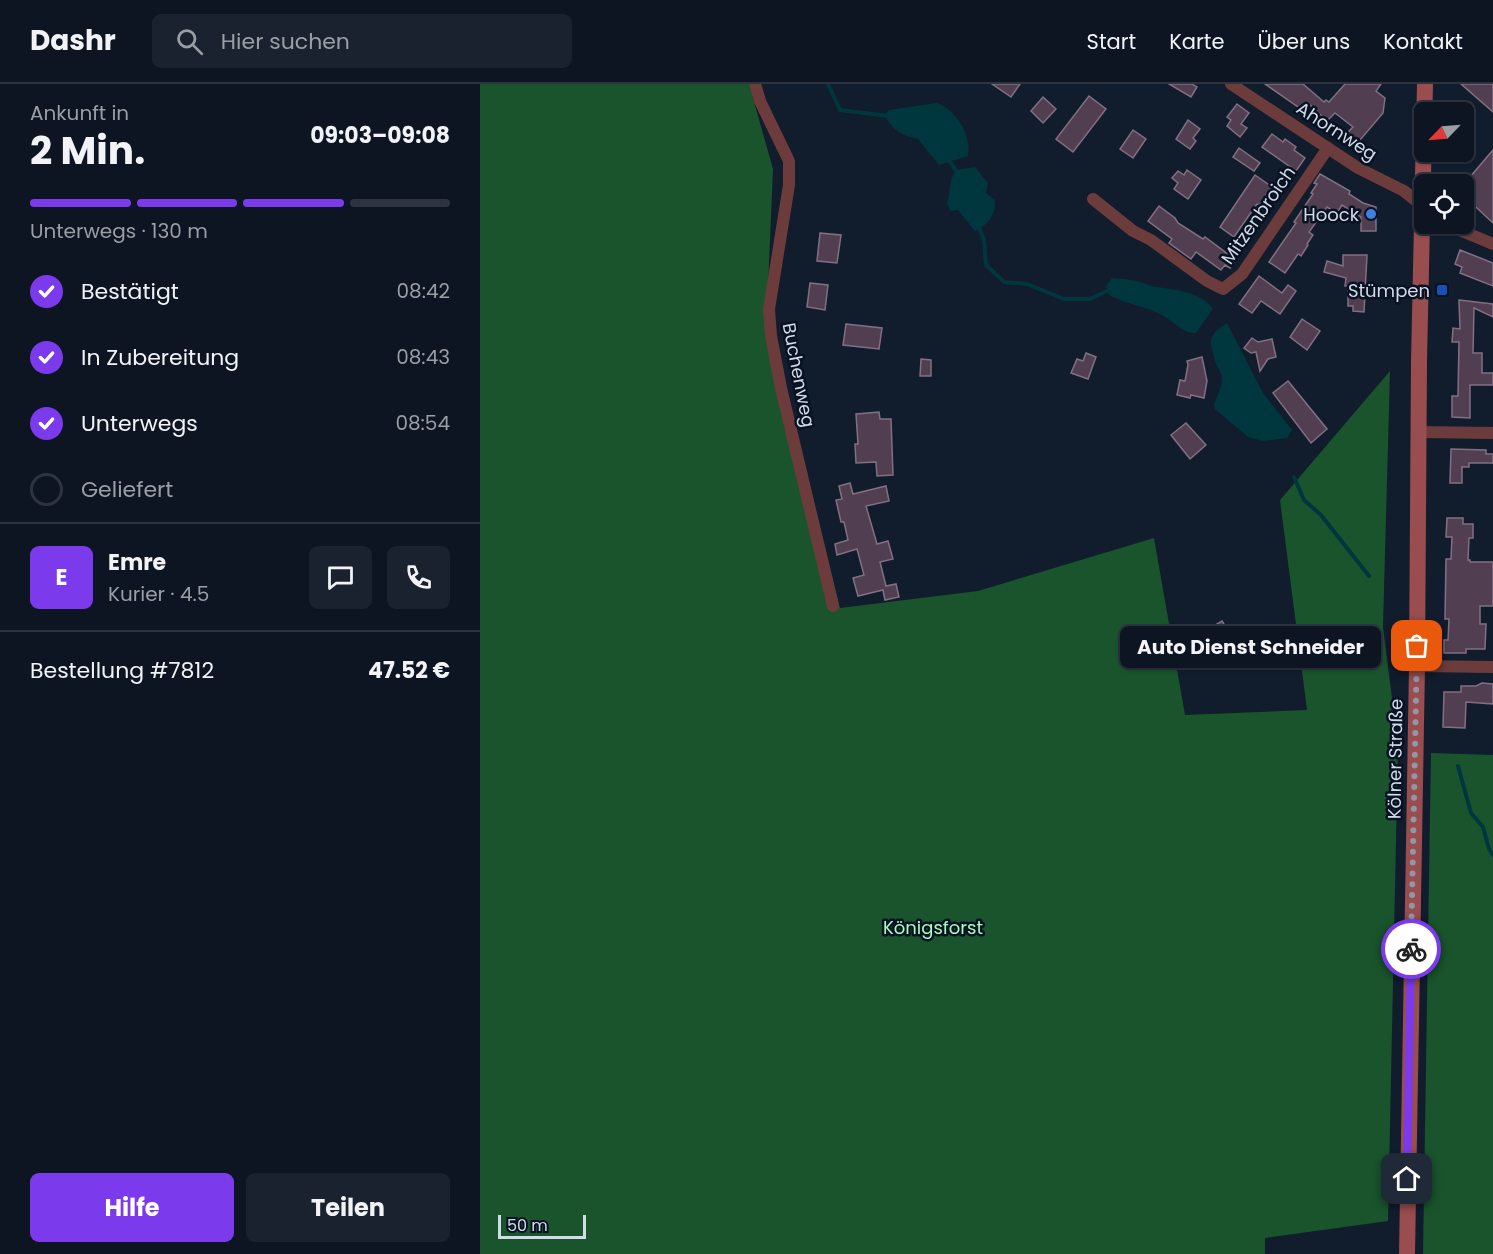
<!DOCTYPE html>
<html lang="de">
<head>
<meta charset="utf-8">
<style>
  :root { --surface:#0d1522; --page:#1b222f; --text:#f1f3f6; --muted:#9a9fa5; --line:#2d3440; --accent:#7c3aed }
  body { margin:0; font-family:Poppins,sans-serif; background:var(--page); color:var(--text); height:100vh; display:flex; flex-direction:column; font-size:22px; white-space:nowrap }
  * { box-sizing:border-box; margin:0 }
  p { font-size:20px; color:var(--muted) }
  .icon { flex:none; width:33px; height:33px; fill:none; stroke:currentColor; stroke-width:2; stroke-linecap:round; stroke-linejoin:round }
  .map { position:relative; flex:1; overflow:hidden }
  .side { display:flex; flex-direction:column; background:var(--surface); width:480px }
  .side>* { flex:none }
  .needle { width:39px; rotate:245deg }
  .tools { position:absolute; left:934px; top:18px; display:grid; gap:12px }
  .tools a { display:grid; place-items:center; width:60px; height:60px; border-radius:9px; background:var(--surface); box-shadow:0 2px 4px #0004,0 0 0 2px var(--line); font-size:30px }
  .scale { position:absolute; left:18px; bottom:15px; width:88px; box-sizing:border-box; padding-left:6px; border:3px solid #d3dbe8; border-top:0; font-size:16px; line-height:21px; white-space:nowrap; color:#d3dbe8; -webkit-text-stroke:4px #081223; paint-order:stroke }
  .pin { position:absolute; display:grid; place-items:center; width:51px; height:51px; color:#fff; margin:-26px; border-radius:12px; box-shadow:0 3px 9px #0006 }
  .courier { position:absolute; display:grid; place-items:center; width:60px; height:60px; margin:-30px; border:4px solid #7c3aed; border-radius:50%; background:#fff; color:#222; box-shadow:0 2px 8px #0007 }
  .bubble { position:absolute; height:42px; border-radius:9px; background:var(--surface); box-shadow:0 2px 4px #0004,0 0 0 2px var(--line); font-size:20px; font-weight:700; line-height:42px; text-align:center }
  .headline em { font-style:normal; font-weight:700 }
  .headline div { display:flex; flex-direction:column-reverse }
  .headline { display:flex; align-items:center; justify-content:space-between; height:102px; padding:0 30px }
  h1 { font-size:39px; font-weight:700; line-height:45px }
  .bar { display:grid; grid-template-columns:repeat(4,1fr); gap:9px 6px; align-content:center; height:72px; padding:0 30px }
  .bar i { height:8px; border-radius:4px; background:var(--line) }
  .bar .active { background:var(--accent) }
  .bar p { grid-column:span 4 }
  .line { display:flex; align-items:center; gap:15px; padding:0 30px; border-top:2px solid var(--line) }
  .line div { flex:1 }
  .round { display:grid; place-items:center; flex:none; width:63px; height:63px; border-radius:9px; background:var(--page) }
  ol { padding:0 30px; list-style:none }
  li { display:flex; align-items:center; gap:18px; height:66px }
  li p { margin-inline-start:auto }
  li .icon { padding:6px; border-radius:50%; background:var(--accent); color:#fff; stroke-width:4 }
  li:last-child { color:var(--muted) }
  li i { width:33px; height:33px; border:3px solid var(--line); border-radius:50% }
  .primary-button { display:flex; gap:12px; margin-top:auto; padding:12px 30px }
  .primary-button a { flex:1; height:69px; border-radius:9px; background:var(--accent); color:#fff; font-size:24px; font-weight:700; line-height:69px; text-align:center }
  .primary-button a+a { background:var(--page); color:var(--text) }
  header { display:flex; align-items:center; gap:36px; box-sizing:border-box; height:84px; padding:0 30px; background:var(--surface); border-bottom:2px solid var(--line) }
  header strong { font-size:28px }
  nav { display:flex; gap:33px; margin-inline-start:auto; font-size:21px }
  .search { width:420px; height:54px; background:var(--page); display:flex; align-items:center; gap:15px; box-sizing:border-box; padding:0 21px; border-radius:9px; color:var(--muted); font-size:22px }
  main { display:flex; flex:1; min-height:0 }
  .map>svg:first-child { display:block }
  .forest { fill:#19542c }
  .water { fill:#00373f }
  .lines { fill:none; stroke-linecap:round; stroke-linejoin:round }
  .stream { stroke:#00373f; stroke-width:4 }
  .building { fill:#513f51; stroke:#826f83; stroke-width:1.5 }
  .minor { stroke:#6c3c3c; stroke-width:12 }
  .secondary { stroke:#994d4e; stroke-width:16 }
  .done { stroke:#8f98a7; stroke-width:6; stroke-dasharray:0 10.8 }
  .route { stroke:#7c3aed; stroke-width:8 }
  .shop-dot { fill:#3f7fe0; stroke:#081223; stroke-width:2 }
  .transit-dot { fill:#1a4fb4; stroke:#081223; stroke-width:2 }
  .labels { text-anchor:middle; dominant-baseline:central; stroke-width:5; stroke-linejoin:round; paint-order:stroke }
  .street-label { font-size:18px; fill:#d3dbe8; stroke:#081223 }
  .poi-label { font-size:18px; fill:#d3dbe8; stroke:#081223; text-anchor:end }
  .park-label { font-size:18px; fill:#a8fbbb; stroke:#081223 }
</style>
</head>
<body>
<header>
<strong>Dashr</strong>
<div class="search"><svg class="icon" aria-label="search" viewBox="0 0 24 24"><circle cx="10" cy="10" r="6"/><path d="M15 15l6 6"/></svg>Hier suchen</div>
<nav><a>Start</a><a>Karte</a><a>Über uns</a><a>Kontakt</a></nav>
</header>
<main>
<section class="side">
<div class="headline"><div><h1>2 Min.</h1><p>Ankunft in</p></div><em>09:03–09:08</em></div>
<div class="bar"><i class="active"></i><i class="active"></i><i class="active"></i><i></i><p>Unterwegs · 130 m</p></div>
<ol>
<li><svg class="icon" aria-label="check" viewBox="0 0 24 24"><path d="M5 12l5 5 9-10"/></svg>Bestätigt<p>08:42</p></li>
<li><svg class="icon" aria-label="check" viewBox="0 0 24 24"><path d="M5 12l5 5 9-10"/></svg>In Zubereitung<p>08:43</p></li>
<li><svg class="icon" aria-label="check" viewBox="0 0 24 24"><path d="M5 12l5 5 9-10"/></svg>Unterwegs<p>08:54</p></li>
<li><i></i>Geliefert</li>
</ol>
<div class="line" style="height:108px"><b class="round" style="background:var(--accent);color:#fff">E</b><div><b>Emre</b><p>Kurier · 4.5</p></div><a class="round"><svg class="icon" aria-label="chat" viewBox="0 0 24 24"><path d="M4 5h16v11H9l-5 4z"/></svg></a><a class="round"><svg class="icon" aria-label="phone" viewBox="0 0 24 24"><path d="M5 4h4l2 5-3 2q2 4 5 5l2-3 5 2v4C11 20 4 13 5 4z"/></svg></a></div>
<div class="line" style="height:78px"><div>Bestellung #7812</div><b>47.52 €</b></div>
<div class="primary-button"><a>Hilfe</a><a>Teilen</a></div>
</section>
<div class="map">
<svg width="1013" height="1170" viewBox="0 0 1013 1170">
  <rect width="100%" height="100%" fill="#111c2d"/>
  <!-- forest -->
  <g class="forest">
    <path d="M0 0H269L293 85 287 228 360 524 498 507 674 454 705 631 827 626 800 416 910 287 903 543 918 662 908 1137 785 1154V1170H0Z"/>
    <path d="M951 669 1013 671V1170H943Z"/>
  </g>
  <!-- water -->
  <g class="water">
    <path d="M457 19C476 26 492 51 488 72L459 81 438 55C420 51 414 47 404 31L409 26Z"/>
    <path d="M495 83 508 99 506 109 515 116C516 131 508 141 495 147L478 126 470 127 467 119C471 106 468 98 476 86Z"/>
    <path d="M632 194C641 195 651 195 660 198 666 199 671 203 677 203 696 206 722 208 733 225L716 249C703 249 697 241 687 234 668 222 647 221 629 211L626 202Z"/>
    <path d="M747 239 783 309 812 346 807 354 783 357 768 353 735 325 734 321C736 313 743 303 742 294 742 289 739 286 737 282 729 258 726 252 747 239Z"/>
  </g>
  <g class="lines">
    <!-- stream -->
    <g class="stream">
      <path d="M348 0 360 26 408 32"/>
      <path d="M469 76 478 90"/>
      <path d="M498 141 504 156 506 181 524 198 547 200 584 215H610L627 207H632"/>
      <path d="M814 393 824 416 841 431 889 492"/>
      <path d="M978 682 991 729 1003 743 1009 765 1013 771"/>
    </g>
  </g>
  <!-- building -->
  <g class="building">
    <path d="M512 0H540L531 13Z"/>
    <path d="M689 0H712L717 3 711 13Z"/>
    <path d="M785 0H823L844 18 846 16 849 18 865 0H901L896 7 905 14 903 29 875 62 864 52 873 43 855 29 847 37 827 18 821 25Z"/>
    <path d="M981 0H1013V28Z"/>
    <path d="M609 12 626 25 593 68 576 55Z"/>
    <path d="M563 13 576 25 563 39 551 27Z"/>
    <path d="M757 20 769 29 761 40 767 44 760 53 747 42 751 36 747 33Z"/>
    <path d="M708 36 720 45 713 54 716 57 710 65 696 55Z"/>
    <path d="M653 46 666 55 653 74 640 65Z"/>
    <path d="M792 50 803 58 805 55 816 63 814 66 825 74 816 87 782 63Z"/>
    <path d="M759 64 780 79 774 87 753 73Z"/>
    <path d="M1013 66V139L984 112V100Z"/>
    <path d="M707 86 721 96 708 115 694 105 698 99 692 94 698 87 704 91Z"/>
    <path d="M840 90 870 107 869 110 883 119 896 123V147H881V133L862 121 857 129 847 123 829 148 833 151 827 160 828 161 821 172 818 170 805 189 789 178 816 139 814 138 833 110 831 109 837 100 834 99Z"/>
    <path d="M775 91 792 103 779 121 777 120 754 153 740 143Z"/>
    <path d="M679 122 695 134 698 139 723 155 725 153 756 176 750 184 745 181 741 186 716 168 711 175 689 159 692 155 668 137Z"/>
    <path d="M340 149 361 151 357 179 337 177Z"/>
    <path d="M980 166 1013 179V202L980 189 982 183 975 180Z"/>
    <path d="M863 171H887L884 228 873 227V222H868V202H865L866 194 844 188 847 177 863 182Z"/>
    <path d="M779 192 802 209 808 201 816 207 800 230 781 217 772 229 759 220Z"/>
    <path d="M330 199 348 201 345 226 327 223Z"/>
    <path d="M979 216 1013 220V233L994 224 993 269H1002V289H1013V301H990V334L972 333V312H978L979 258H972L973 244 980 245Z"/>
    <path d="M822 235 840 247 827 266 810 253Z"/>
    <path d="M366 240 402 244 399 265 363 261Z"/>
    <path d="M772 254 778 258 792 255 796 273 788 275 780 287 776 268 771 269 764 264Z"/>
    <path d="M606 269 616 273 608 295 591 289 597 275 603 277Z"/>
    <path d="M722 273 727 297 724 314 711 311 710 314 697 311 700 296 705 297 708 281 707 277Z"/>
    <path d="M441 275 451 276V292H440Z"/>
    <path d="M808 297 847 345 831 359 793 309Z"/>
    <path d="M399 328 400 335H411L413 391 397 392 396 378 376 379 375 360H378L376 330Z"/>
    <path d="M706 339 726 361 710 375 691 351Z"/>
    <path d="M971 365 1006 366V370H1013V379H989V383H982V399H970Z"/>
    <path d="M370 399 373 410 406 402 409 417 386 422 397 460 408 457 413 475 400 478 406 502 416 500 419 513 405 516 403 506 378 512 373 494 384 491 377 465 357 471 355 460 368 456 364 438H361L356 416 362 415 359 402Z"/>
    <path d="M967 434H983V440H993V454H989L988 476H990V478H1013V522H1000V540H1006L1005 565H986V569H964V556H968L969 535H965L966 475H971L972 453H966Z"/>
    <path d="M742 537 755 558 738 569 725 547Z"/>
    <path d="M1002 599 1013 600V620L986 618 985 644 963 643 964 608H981V602H996Z"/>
  </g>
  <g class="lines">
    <!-- minor -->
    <g class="minor">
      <path d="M275 0 280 17 309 77V101L289 225 291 252 301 304 353 522"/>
      <path d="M751 0 878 84 924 107 945 124"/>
      <path d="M613 115 653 147 671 156 727 197 743 205 762 190 848 64"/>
      <path d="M965 140 1013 160"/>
      <path d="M939 348 1013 349"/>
      <path d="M937 582 1013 583"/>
    </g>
    <!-- secondary -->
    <path class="secondary" d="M927 1170 937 582 939 277 945 0"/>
  </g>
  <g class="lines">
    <!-- done -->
    <path class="done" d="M931 865 937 562"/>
    <!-- route -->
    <path class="route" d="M927 1095 931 865"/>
  </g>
  <!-- markers -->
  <circle class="shop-dot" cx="891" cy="130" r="6"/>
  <rect class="transit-dot" x="956" y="200" width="12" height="12" rx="3"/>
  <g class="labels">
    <!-- street labels -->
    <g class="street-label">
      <text transform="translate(857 47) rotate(33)">Ahornweg</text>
      <text transform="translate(778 131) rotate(-55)">Mitzenbroich</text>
      <text transform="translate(319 291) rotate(79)">Buchenweg</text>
      <text transform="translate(915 675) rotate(-89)">Kölner Straße</text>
    </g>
    <!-- poi labels -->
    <g class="poi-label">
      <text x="879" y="130">Hoock</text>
      <text x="950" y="206">Stümpen</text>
    </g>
    <!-- park labels -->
    <g class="park-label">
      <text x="453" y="843">Königsforst</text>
    </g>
  </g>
</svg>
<div class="tools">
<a><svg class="needle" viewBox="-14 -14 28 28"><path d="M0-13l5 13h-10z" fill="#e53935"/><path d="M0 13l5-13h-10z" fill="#9a9fa5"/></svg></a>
<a><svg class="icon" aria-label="locate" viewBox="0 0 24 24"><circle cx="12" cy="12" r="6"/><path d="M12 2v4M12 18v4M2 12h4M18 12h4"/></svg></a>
</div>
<div class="scale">50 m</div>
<div class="pin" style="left:937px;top:562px;background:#ea580c"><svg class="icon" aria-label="bag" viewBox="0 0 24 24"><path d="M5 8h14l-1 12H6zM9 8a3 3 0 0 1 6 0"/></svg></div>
<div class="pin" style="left:927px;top:1095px;background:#1f2937"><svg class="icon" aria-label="home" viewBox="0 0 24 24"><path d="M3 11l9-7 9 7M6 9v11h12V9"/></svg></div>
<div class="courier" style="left:931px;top:865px"><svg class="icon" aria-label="bike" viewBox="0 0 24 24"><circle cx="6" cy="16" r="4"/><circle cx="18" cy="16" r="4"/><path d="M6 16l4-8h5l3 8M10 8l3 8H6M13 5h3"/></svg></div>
<div class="bubble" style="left:640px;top:542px;width:261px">Auto Dienst Schneider</div>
</div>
</main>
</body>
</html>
